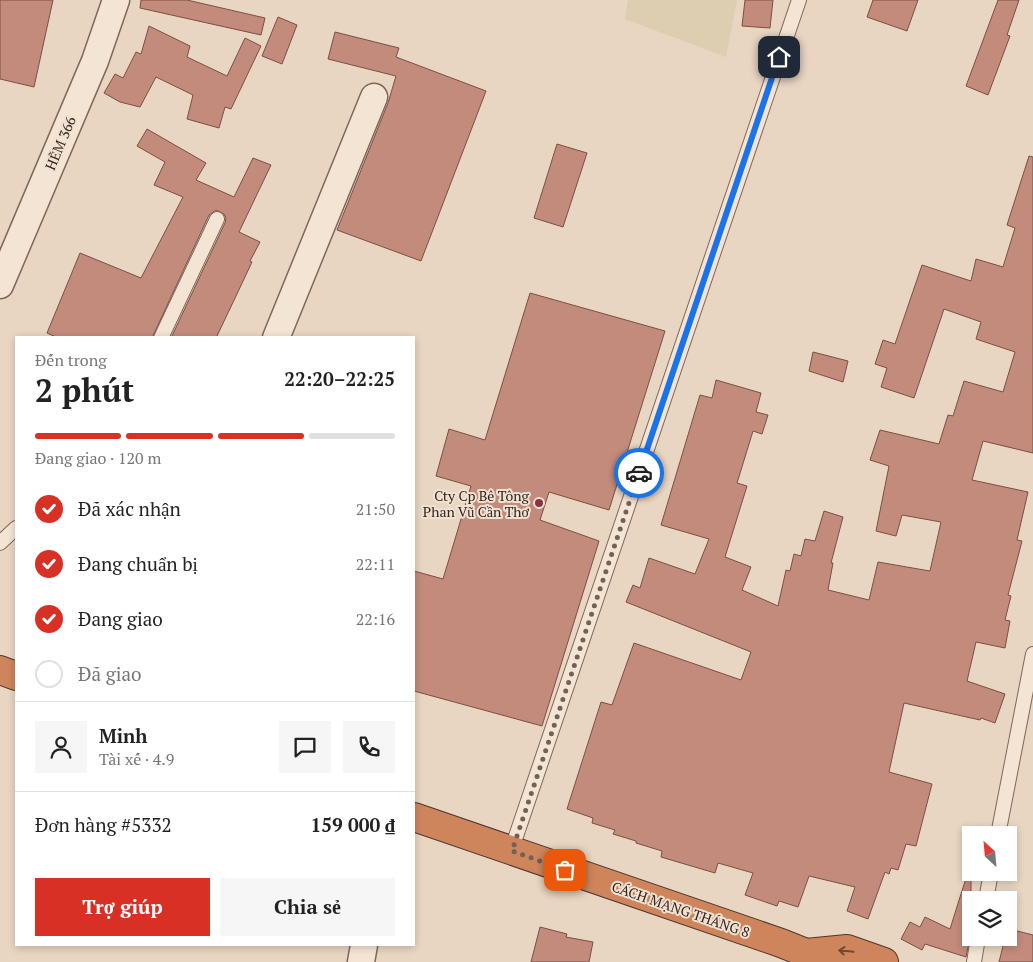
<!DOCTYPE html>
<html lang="vi">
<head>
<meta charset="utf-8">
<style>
  :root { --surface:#fff; --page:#f6f6f6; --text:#222; --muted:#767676; --line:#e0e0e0; --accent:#d93025 }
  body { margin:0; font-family:"PT Serif",serif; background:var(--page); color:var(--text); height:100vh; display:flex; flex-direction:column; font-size:19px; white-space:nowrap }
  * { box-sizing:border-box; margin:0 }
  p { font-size:16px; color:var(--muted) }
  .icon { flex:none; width:28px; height:28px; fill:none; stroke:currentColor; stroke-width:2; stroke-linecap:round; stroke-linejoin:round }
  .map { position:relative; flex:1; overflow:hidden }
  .side { position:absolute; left:15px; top:336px; width:400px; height:610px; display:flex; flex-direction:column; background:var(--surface); border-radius:0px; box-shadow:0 2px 8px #0003 }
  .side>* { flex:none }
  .needle { width:32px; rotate:334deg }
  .tools { position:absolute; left:962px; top:826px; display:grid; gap:10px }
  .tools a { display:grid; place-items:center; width:55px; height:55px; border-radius:0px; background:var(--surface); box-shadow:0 2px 8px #0003; font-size:25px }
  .pin { position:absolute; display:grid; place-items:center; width:42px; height:42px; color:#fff; margin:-21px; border-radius:10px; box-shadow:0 2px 8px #0006 }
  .courier { position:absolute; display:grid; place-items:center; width:50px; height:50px; margin:-25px; border:4px solid #1a73e8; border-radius:50%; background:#fff; color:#222; box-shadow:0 1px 6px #0007 }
  .headline em { font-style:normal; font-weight:700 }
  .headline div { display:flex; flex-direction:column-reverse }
  .headline { display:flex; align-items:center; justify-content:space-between; height:85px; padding:0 20px }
  h1 { font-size:32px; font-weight:700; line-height:38px }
  .bar { display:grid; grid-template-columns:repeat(4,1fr); gap:8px 5px; align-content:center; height:60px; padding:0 20px }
  .bar i { height:6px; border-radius:4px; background:var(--line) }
  .bar .current { background:var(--accent) }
  .bar p { grid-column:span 4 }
  .line { display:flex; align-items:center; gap:12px; padding:0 20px; border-top:1px solid var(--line) }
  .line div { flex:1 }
  .round { display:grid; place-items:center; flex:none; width:52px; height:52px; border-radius:0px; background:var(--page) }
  ol { padding:0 20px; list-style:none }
  li { display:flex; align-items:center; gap:15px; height:55px }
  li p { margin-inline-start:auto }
  li .icon { padding:5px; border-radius:50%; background:var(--accent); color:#fff; stroke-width:4 }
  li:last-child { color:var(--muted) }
  li i { width:28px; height:28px; border:2px solid var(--line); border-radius:50% }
  .action { display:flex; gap:10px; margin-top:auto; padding:10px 20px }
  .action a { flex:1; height:58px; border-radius:0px; background:var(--accent); color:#fff; font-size:20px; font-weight:700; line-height:58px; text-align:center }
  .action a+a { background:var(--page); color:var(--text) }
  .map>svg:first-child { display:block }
  .farmland { fill:#ddcdb1 }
  .building { fill:#c28b7c; stroke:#7c4f44 }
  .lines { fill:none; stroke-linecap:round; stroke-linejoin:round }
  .lane-casing { stroke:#80675b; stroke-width:16 }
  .street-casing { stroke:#80675b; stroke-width:29 }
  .highway-casing { stroke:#4e372f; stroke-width:30 }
  .lane { stroke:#f4e4d4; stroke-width:14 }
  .street { stroke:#f4e4d4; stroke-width:26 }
  .highway { stroke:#cf855c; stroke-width:28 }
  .oneway { stroke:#704a37 }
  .done { stroke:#716157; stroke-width:5; stroke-dasharray:0 9 }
  .route { stroke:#1a73e8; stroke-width:6 }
  .poi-dot { fill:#883244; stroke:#f0e1d1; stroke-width:2 }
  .labels { text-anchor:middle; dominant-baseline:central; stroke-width:4; stroke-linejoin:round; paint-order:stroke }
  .street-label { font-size:14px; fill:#31231e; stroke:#f0e1d1 }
  .poi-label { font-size:14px; fill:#31231e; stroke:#f0e1d1; text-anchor:end }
</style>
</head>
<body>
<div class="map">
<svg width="1033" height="962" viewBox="0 0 1033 962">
  <rect width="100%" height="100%" fill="#e8d5c2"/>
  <!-- farmland -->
  <path class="farmland" d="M628 0H737L726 57 625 19Z"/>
  <!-- building -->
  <g class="building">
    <path d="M0 0H53L34 87 0 79Z"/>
    <path d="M141 0H187L265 18 261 35 140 8Z"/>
    <path d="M745 0H773L770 28 742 26Z"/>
    <path d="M873 0H918L907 31 867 17Z"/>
    <path d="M998 0H1019L1007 35 1010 36 988 95 966 86Z"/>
    <path d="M278 17 297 25 282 64 262 56Z"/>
    <path d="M149 26 190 46 187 57 227 76 245 38 261 46 231 109 225 107 219 128 187 119 193 95 156 77 140 107 120 102 104 93 115 74 123 78 136 52 141 54Z"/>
    <path d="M335 32 399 48 396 57 486 91 421 261 337 230 388 103 396 76 328 59Z"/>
    <path d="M147 129 206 163 196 180 234 197 253 158 271 165 239 232 260 242 250 261 252 262 236 296 216 338H171L225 223 226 218 224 214 216 210 209 215 152 338H58L47 333 80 253 141 278 183 197 154 185 165 162 137 146Z"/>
    <path d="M557 144 587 153 563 227 534 218Z"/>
    <path d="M1029 156 1033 157V453L983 441 972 480 1028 492 1017 540 1022 541 1008 595 1011 596 1005 620 1010 621 1005 648 976 642 967 681 1005 694 995 723 981 718 980 720 904 703 889 772 932 784 916 846 906 844 898 870 891 868 889 874 885 872 868 919 847 911 855 887 809 876 798 907 779 901 777 906 745 895 753 873 718 863 715 873 661 857 662 851 636 843V841L613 834 615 830 592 823 593 818 567 809 601 702 612 705 634 643 741 680 751 652 626 602 633 585 640 588 649 558 695 574 709 539 661 525 700 395 712 398 716 380 761 393 756 412 768 415 762 434 753 431 737 483 747 486 725 557 751 567 742 590 778 606 786 570 790 571 794 554 801 556 805 539 815 541 824 511 843 517 831 563H833L828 590 869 600 878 562 930 571 941 522 902 515 896 536 876 531 889 466 870 460 880 430 939 444 948 415 953 416 964 381 1003 392 1015 352 976 339 981 322 944 309 914 398 881 387 887 368 875 364 883 340 895 344 922 265 971 281 976 259 1003 267 1015 228 1007 225Z"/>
    <path d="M530 293 665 331 609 510 549 492 540 520 599 541 542 726 414 691V571L443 579 471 486 436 476 449 429 485 440Z"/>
    <path d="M813 352 848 361 843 382 809 371Z"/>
    <path d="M967 875 971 876V933L966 957 925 944 922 950 901 939 910 922 920 927 925 917 950 929Z"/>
    <path d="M540 927 567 934 566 937 593 942 589 962H531Z"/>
    <path d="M1009 929 1033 935V962H999L1005 938H1009Z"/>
  </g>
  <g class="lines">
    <!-- lane casing -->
    <g class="lane-casing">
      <g id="lane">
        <path d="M161 338 217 219"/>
        <path d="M0 543 16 528"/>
        <path d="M998 835 1033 654"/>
        <path d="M511 851 799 0"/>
        <path d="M986 900 991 872"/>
        <path d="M974 962 978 938"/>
      </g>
    </g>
    <!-- street casing -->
    <g class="street-casing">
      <g id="street">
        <path d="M0 285 95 61 116 0"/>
        <path d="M276 338 374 97"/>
        <path d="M361 962 364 945"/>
      </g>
    </g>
    <!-- highway casing -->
    <g class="highway-casing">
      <g id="highway">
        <path d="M0 670 16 676"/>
        <path d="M414 817 781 943 806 953 816 962"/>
        <path d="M806 953 847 949 884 962"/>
      </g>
    </g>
    <!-- lane -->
    <use href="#lane" class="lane"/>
    <!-- street -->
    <use href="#street" class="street"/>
    <!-- highway -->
    <use href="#highway" class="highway"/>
  </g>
  <!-- one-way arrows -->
  <defs><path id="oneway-shaft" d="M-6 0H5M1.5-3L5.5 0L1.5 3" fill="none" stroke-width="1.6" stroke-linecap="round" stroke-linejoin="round" transform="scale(1.25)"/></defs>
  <use class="oneway" href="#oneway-shaft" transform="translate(846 951) rotate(-174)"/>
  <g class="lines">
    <!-- done -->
    <path class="done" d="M565 870 512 851 639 473"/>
    <!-- route -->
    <path class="route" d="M639 473 779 57"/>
  </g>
  <!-- markers -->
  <circle class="poi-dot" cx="539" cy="503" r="5"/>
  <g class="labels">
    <!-- street labels -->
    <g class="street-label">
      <text transform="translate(60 143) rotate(-67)">HẼM 366</text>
      <text transform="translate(681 909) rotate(19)">CÁCH MẠNG THÁNG 8</text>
    </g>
    <!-- poi labels -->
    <g class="poi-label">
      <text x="529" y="495">Cty Cp Bê Tông<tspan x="529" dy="16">Phan Vũ Cần Thơ</tspan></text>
    </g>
  </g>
</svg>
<div class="tools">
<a><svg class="needle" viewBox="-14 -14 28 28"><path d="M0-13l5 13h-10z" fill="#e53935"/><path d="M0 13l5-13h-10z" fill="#767676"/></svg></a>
<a><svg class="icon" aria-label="layers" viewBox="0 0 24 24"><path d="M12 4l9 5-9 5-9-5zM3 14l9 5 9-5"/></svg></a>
</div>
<div class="pin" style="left:565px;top:870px;background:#ea580c"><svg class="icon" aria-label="bag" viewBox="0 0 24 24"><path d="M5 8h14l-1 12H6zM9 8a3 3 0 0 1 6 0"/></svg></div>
<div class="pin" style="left:779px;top:57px;background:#1f2937"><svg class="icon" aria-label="home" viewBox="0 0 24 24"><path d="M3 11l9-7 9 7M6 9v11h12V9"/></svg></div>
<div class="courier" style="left:639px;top:473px"><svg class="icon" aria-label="car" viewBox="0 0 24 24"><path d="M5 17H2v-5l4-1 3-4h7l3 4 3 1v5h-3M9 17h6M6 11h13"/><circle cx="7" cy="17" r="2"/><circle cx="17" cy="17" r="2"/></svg></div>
<section class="side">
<div class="headline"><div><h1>2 phút</h1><p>Đến trong</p></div><em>22:20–22:25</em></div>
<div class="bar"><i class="current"></i><i class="current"></i><i class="current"></i><i></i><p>Đang giao · 120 m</p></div>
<ol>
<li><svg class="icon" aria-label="check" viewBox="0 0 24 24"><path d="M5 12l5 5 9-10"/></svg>Đã xác nhận<p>21:50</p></li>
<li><svg class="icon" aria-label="check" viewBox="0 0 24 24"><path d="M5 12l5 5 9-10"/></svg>Đang chuẩn bị<p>22:11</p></li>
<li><svg class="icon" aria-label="check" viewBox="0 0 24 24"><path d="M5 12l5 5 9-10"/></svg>Đang giao<p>22:16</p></li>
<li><i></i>Đã giao</li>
</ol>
<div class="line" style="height:90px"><a class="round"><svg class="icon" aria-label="person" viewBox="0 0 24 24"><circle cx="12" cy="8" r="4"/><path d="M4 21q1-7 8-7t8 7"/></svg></a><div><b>Minh</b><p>Tài xế · 4.9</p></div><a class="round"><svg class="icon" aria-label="chat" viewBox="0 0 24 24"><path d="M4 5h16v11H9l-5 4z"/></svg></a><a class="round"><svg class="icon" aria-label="phone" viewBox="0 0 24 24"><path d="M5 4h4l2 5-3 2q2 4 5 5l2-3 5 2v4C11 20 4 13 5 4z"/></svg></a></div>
<div class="line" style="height:65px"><div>Đơn hàng #5332</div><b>159 000 ₫</b></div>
<div class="action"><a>Trợ giúp</a><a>Chia sẻ</a></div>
</section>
</div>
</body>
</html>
